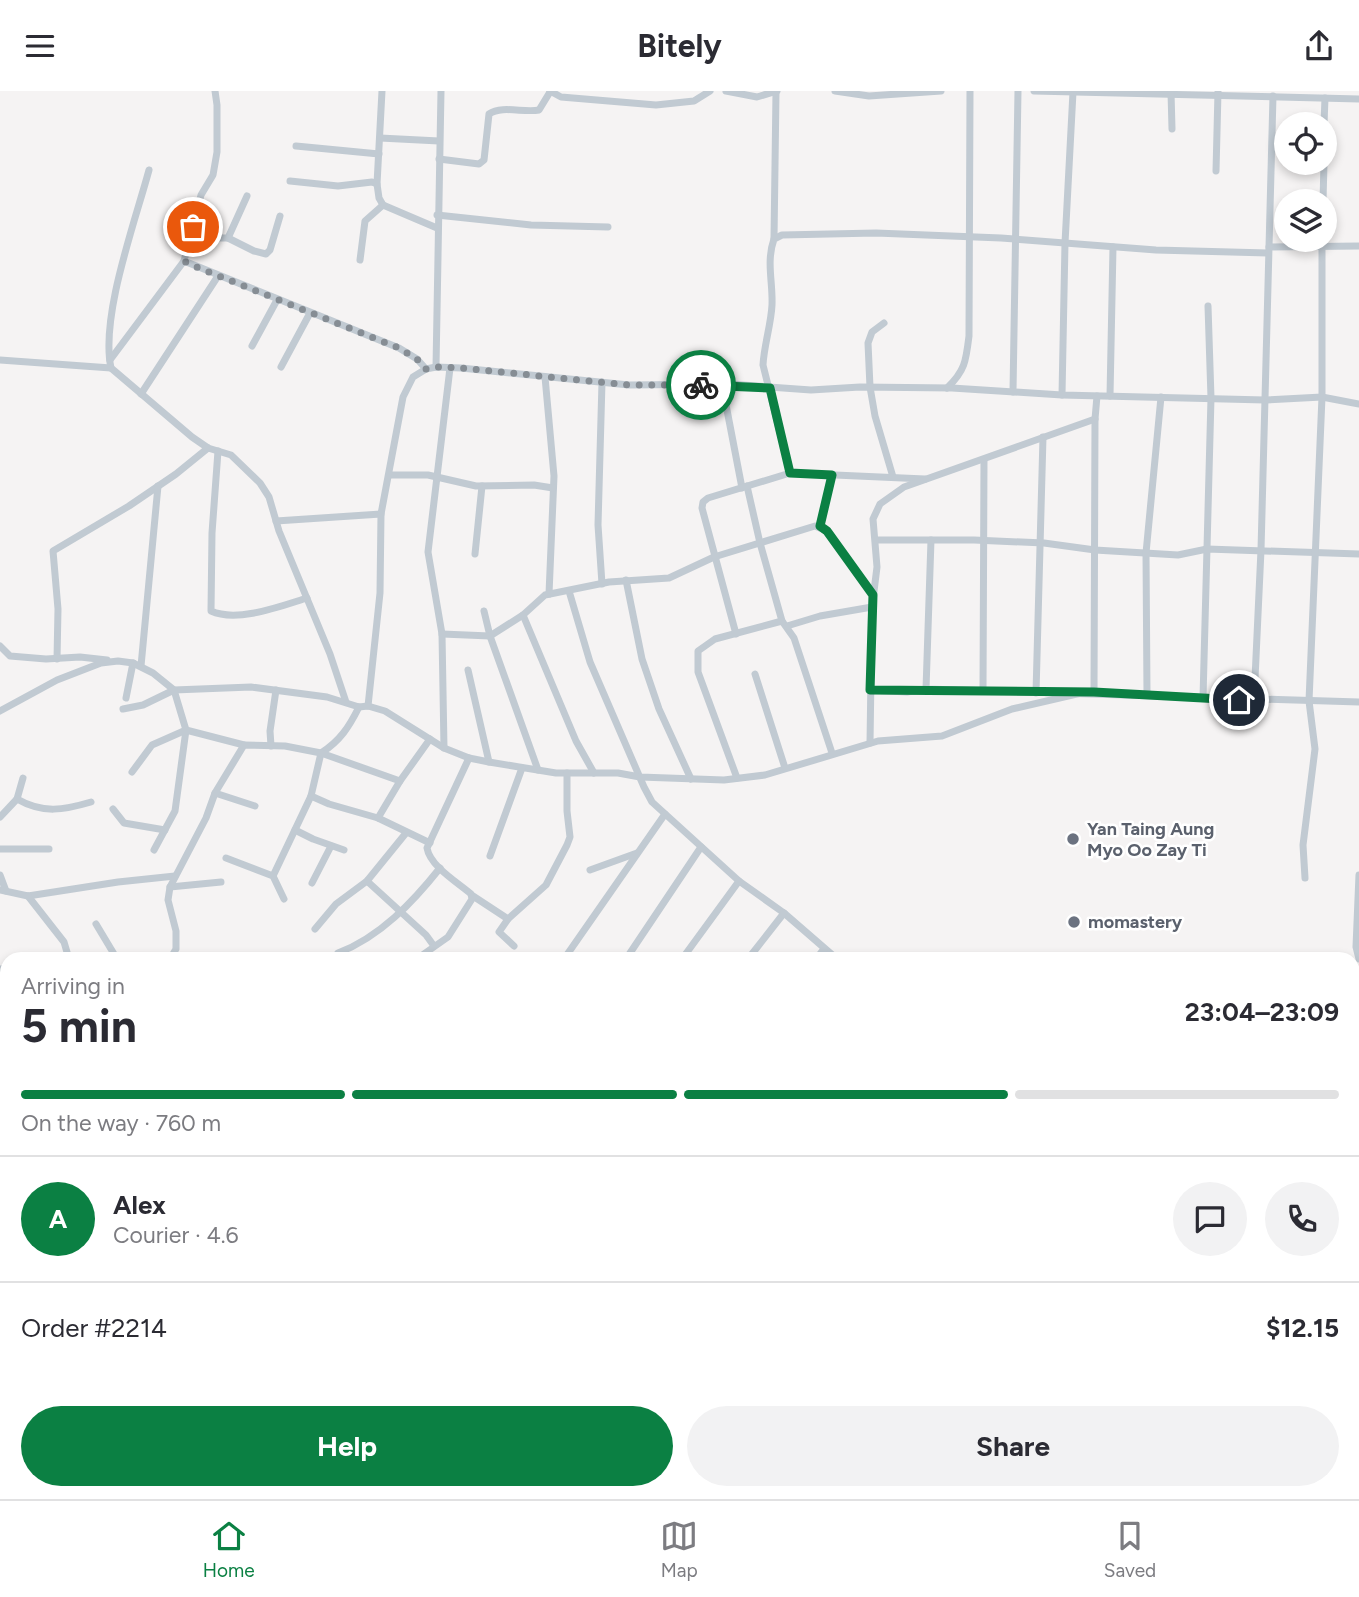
<!DOCTYPE html>
<html lang="en">
<head>
<meta charset="utf-8">
<style>
  :root { --surface:#fff; --page:#f2f2f3; --text:#2b2b33; --muted:#7c7c81; --line:#e1e1e2; --accent:#0b8043 }
  body { margin:0; font-family:Figtree,sans-serif; background:var(--page); color:var(--text); height:100vh; display:flex; flex-direction:column; font-size:26px; white-space:nowrap }
  * { box-sizing:border-box; margin:0 }
  p { font-size:23px; color:var(--muted) }
  .icon { flex:none; width:38px; height:38px; fill:none; stroke:currentColor; stroke-width:2; stroke-linecap:round; stroke-linejoin:round }
  .map { position:relative; flex:1; overflow:hidden }
  .panel { position:absolute; left:0px; top:861px; width:1360px; height:548px; display:flex; flex-direction:column; background:var(--surface); border-radius:21px 21px 0 0; box-shadow:0 4px 10px #0003 }
  .panel>* { flex:none }
  .controls { position:absolute; left:1274px; top:21px; display:grid; gap:14px }
  .controls a { display:grid; place-items:center; width:63px; height:63px; border-radius:50%; background:var(--surface); box-shadow:0 4px 10px #0003; font-size:35px }
  .pin { position:absolute; display:grid; place-items:center; width:60px; height:60px; color:#fff; margin:-30px; border:4px solid #fff; border-radius:50%; box-shadow:0 2px 7px #0007 }
  .courier { position:absolute; display:grid; place-items:center; width:70px; height:70px; margin:-35px; border:5px solid #0b8043; border-radius:50%; background:#fff; color:#222; box-shadow:0 2px 9px #0007 }
  .overview em { font-style:normal; font-weight:700 }
  .overview div { display:flex; flex-direction:column-reverse }
  .overview { display:flex; align-items:center; justify-content:space-between; height:119px; padding:0 21px }
  h1 { font-size:46px; font-weight:700; line-height:52px }
  .bar { display:grid; grid-template-columns:repeat(4,1fr); gap:10px 7px; align-content:center; height:84px; padding:0 21px }
  .bar i { height:9px; border-radius:5px; background:var(--line) }
  .bar .on { background:var(--accent) }
  .bar p { grid-column:span 4 }
  .line { display:flex; align-items:center; gap:18px; padding:0 21px; border-top:2px solid var(--line) }
  .line div { flex:1 }
  .round { display:grid; place-items:center; flex:none; width:74px; height:74px; border-radius:37px; background:var(--page) }
  .button { display:flex; gap:14px; margin-top:auto; padding:14px 21px }
  .button a { flex:1; height:80px; border-radius:42px; background:var(--accent); color:#fff; font-size:28px; font-weight:700; line-height:80px; text-align:center }
  .button a+a { background:var(--page); color:var(--text) }
  header { display:flex; justify-content:space-between; align-items:center; height:91px; padding:0 21px; background:var(--surface); font-size:32px; font-weight:700 }
  .dock { display:flex; justify-content:space-around; align-items:center; height:98px; border-top:2px solid var(--line); background:var(--surface); font-size:19px; color:var(--muted) }
  .dock a { display:grid; justify-items:center; gap:4px }
  .dock .on { color:var(--accent) }
  .map>svg:first-child { display:block }
  .lines { fill:none; stroke-linecap:round; stroke-linejoin:round }
  .street { stroke:#c1cad2; stroke-width:7 }
  .secondary { stroke:#c1cbd6; stroke-width:10 }
  .primary { stroke:#b3c2d1; stroke-width:12 }
  .done { stroke:#868d94; stroke-width:7; stroke-dasharray:0 12.6 }
  .route { stroke:#0b8043; stroke-width:9 }
  .worship-dot { fill:#6b7280; stroke:#fff; stroke-width:2.5 }
  .labels { text-anchor:middle; dominant-baseline:central; stroke-width:5; stroke-linejoin:round; paint-order:stroke }
  .worship-label { font-size:18px; font-weight:bold; fill:#5b616d; stroke:#fff; text-anchor:start }
</style>
</head>
<body>
<header><svg class="icon" aria-label="menu" viewBox="0 0 24 24"><path d="M4 6h16M4 12h16M4 18h16"/></svg>Bitely<svg class="icon" aria-label="share" viewBox="0 0 24 24"><path d="M12 15V3M7 8l5-5 5 5M5 13v7h14v-7"/></svg></header>
<div class="map">
<svg width="1359" height="1408" viewBox="0 0 1359 1408">
  <rect width="100%" height="100%" fill="#f5f3f3"/>
  <g class="lines">
    <!-- street -->
    <g class="street">
      <path d="M215 0 217 14V61L213 84 201 104 184 170 399 257 417 268 426 278"/>
      <path d="M550 0 561 6 656 14 694 10 710 0"/>
      <path d="M726 0 757 6 777 0"/>
      <path d="M835 0 869 5 941 0"/>
      <path d="M1034 0 1359 8"/>
      <path d="M1171 1 1172 38"/>
      <path d="M1324 33 1325 7"/>
      <path d="M380 47 439 50"/>
      <path d="M296 55 379 63"/>
      <path d="M439 68 479 73 484 69 489 23C502 14 524 22 539 19L550 1"/>
      <path d="M149 79C135 131 100 226 111 277L192 346 208 357 231 364 260 392 269 406 279 440 330 563 346 611"/>
      <path d="M1216 80 1218 1"/>
      <path d="M290 90 338 95 372 91 377 93 379 107 383 114 437 137"/>
      <path d="M377 93 382 0"/>
      <path d="M1323 110 1324 72"/>
      <path d="M437 124 531 134 608 136"/>
      <path d="M193 134 221 147H228L247 105"/>
      <path d="M228 147 254 160 266 163 270 159 280 125"/>
      <path d="M774 148 776 1"/>
      <path d="M1269 156 1359 155"/>
      <path d="M360 169 365 130 383 114"/>
      <path d="M884 232 872 241 868 252 870 296 875 325 893 386"/>
      <path d="M252 255 277 209"/>
      <path d="M0 269 111 277"/>
      <path d="M110 269 184 170"/>
      <path d="M281 276 310 222"/>
      <path d="M436 276 441 0"/>
      <path d="M545 286 554 385 549 503"/>
      <path d="M722 293 742 397"/>
      <path d="M947 297C965 280 966 270 969 245L970 0"/>
      <path d="M1013 301 1018 0"/>
      <path d="M141 303 218 185"/>
      <path d="M1062 304 1065 152 1073 1"/>
      <path d="M1110 305 1113 156"/>
      <path d="M218 360 212 442 211 520C237 532 281 515 307 507"/>
      <path d="M790 382 763 274C764 254 771 234 772 214 773 191 766 171 774 148L782 144 876 142 1001 147 1156 159 1268 162"/>
      <path d="M390 384H428L476 395 534 394 553 397"/>
      <path d="M747 395 760 452 782 530 794 547 832 662"/>
      <path d="M276 430 381 423"/>
      <path d="M820 435 832 384"/>
      <path d="M876 449H974L1044 452 1095 459 1178 464 1207 458 1359 463"/>
      <path d="M931 449 926 598 1359 611"/>
      <path d="M475 463 482 395"/>
      <path d="M626 489 642 568 659 618 691 688"/>
      <path d="M602 493 598 434 602 291"/>
      <path d="M569 500 590 571 644 696 652 711 739 790 784 822 837 868"/>
      <path d="M484 520 490 545 538 679"/>
      <path d="M523 524 576 650 594 682"/>
      <path d="M787 535 820 525 872 516"/>
      <path d="M442 543 490 545 523 524 545 504 609 491 669 487 714 466 815 435 827 440 873 504"/>
      <path d="M736 543 702 417 703 411 708 407 790 382 925 388"/>
      <path d="M0 555 10 565 46 568 80 566 107 569"/>
      <path d="M57 568 58 518 53 460 129 415 176 383 208 357"/>
      <path d="M141 575 158 395"/>
      <path d="M468 579 489 671"/>
      <path d="M755 583 785 677"/>
      <path d="M870 599 907 601 926 598"/>
      <path d="M983 600 984 369"/>
      <path d="M1094 601 1095 328 1097 305"/>
      <path d="M1036 602 1043 346"/>
      <path d="M1147 604 1146 462 1161 306"/>
      <path d="M126 607 133 572"/>
      <path d="M1203 607 1211 307 1208 215"/>
      <path d="M1254 609 1261 459 1273 5"/>
      <path d="M368 615 380 502 381 423 403 306 413 286 426 278 436 276 461 277 629 294 729 293 811 299 860 296 952 297 1062 304 1265 309 1322 306 1359 313"/>
      <path d="M123 618 143 614 174 599 251 596 327 606 359 616 368 615 385 620 444 657 469 667 489 671 556 682H618L640 686 724 689 765 684 878 650 942 645 1012 618 1081 602"/>
      <path d="M0 620 57 589 101 572 118 570 133 572 153 582 174 599 186 639 175 720 154 759"/>
      <path d="M870 652 872 516 877 476 873 428 880 413 904 396 1095 328"/>
      <path d="M271 655 270 640 276 599"/>
      <path d="M444 657 442 543 428 461 450 277"/>
      <path d="M132 681 152 654 186 639 244 654"/>
      <path d="M737 687 698 581V560L715 548 782 530"/>
      <path d="M215 702 255 715"/>
      <path d="M311 705 329 713 378 727 430 752"/>
      <path d="M17 708 23 687"/>
      <path d="M113 718 124 732 165 739"/>
      <path d="M0 726 17 708C43 723 64 719 91 711"/>
      <path d="M378 727 400 690 430 648"/>
      <path d="M295 739 313 748 344 759"/>
      <path d="M0 758H49"/>
      <path d="M490 765 522 677"/>
      <path d="M226 767 273 785 284 808"/>
      <path d="M590 779 637 762"/>
      <path d="M0 784 6 800"/>
      <path d="M1359 784 1356 856 1359 868"/>
      <path d="M273 785 311 705 321 662C340 650 349 636 359 616"/>
      <path d="M1305 787 1303 754 1315 658 1309 610 1322 306V149"/>
      <path d="M367 790 426 844 434 855"/>
      <path d="M312 792 331 755"/>
      <path d="M170 796 221 791"/>
      <path d="M0 799 28 805 118 791 175 785"/>
      <path d="M28 805 64 851 69 868"/>
      <path d="M473 805 508 828 546 794 567 754 570 746 567 720V682"/>
      <path d="M508 828 499 841 514 855"/>
      <path d="M96 833 117 868"/>
      <path d="M315 838 336 813 367 790 406 742"/>
      <path d="M338 862C380 846 413 811 440 777"/>
      <path d="M421 865 448 846 472 808 471 803C457 791 430 775 427 757L469 667"/>
      <path d="M170 868 176 858V840L168 809 170 796 206 727 215 702 244 654 285 655 321 662 400 690"/>
      <path d="M564 868 665 723"/>
      <path d="M626 868 701 756"/>
      <path d="M682 868 739 790"/>
      <path d="M748 868 784 822"/>
      <path d="M816 868 824 858"/>
      <path d="M0 878 7 877"/>
      <path d="M0 924H7"/>
      <path d="M0 1000H7"/>
      <path d="M1353 1046 1359 1045"/>
      <path d="M0 1140 7 1142"/>
      <path d="M1353 1341 1359 1338"/>
      <path d="M1353 1346 1359 1351"/>
      <path d="M31 1402 41 1408"/>
      <path d="M179 1402 186 1408"/>
      <path d="M986 1402V1408"/>
      <path d="M54 1408 55 1402"/>
      <path d="M277 1408 282 1402"/>
      <path d="M337 1408 342 1402"/>
      <path d="M404 1408 409 1402"/>
      <path d="M1185 1408 1187 1402"/>
      <path d="M1328 1408V1402"/>
    </g>
    <!-- secondary -->
    <path class="secondary" d="M1353 1132 1359 1129"/>
    <!-- primary -->
    <g class="primary">
      <path d="M1353 1075 1359 1072"/>
      <path d="M820 1408 825 1402"/>
    </g>
  </g>
  <g class="lines">
    <!-- done -->
    <path class="done" d="M193 136 183 165 184 170 189 173 399 257 417 268 426 278 436 276 461 277 629 294H701"/>
    <!-- route -->
    <path class="route" d="M701 294 770 297 790 382 832 384 820 435 827 440 873 504 870 599 1094 601 1239 609"/>
  </g>
  <!-- markers -->
  <g class="worship-dot">
    <circle cx="1073" cy="748" r="7"/>
    <circle cx="1074" cy="831" r="7"/>
  </g>
  <g class="labels">
    <!-- worship labels -->
    <g class="worship-label">
      <text x="1087" y="738">Yan Taing Aung<tspan x="1087" dy="21">Myo Oo Zay Ti</tspan></text>
      <text x="1088" y="831">momastery</text>
    </g>
  </g>
</svg>
<div class="controls">
<a><svg class="icon" aria-label="locate" viewBox="0 0 24 24"><circle cx="12" cy="12" r="6"/><path d="M12 2v4M12 18v4M2 12h4M18 12h4"/></svg></a>
<a><svg class="icon" aria-label="layers" viewBox="0 0 24 24"><path d="M12 4l9 5-9 5-9-5zM3 14l9 5 9-5"/></svg></a>
</div>
<div class="pin" style="left:193px;top:136px;background:#ea580c"><svg class="icon" aria-label="bag" viewBox="0 0 24 24"><path d="M5 8h14l-1 12H6zM9 8a3 3 0 0 1 6 0"/></svg></div>
<div class="pin" style="left:1239px;top:609px;background:#1f2937"><svg class="icon" aria-label="home" viewBox="0 0 24 24"><path d="M3 11l9-7 9 7M6 9v11h12V9"/></svg></div>
<div class="courier" style="left:701px;top:294px"><svg class="icon" aria-label="bike" viewBox="0 0 24 24"><circle cx="6" cy="16" r="4"/><circle cx="18" cy="16" r="4"/><path d="M6 16l4-8h5l3 8M10 8l3 8H6M13 5h3"/></svg></div>
<section class="panel">
<div class="overview"><div><h1>5 min</h1><p>Arriving in</p></div><em>23:04–23:09</em></div>
<div class="bar"><i class="on"></i><i class="on"></i><i class="on"></i><i></i><p>On the way · 760 m</p></div>
<div class="line" style="height:126px"><b class="round" style="background:var(--accent);color:#fff">A</b><div><b>Alex</b><p>Courier · 4.6</p></div><a class="round"><svg class="icon" aria-label="chat" viewBox="0 0 24 24"><path d="M4 5h16v11H9l-5 4z"/></svg></a><a class="round"><svg class="icon" aria-label="phone" viewBox="0 0 24 24"><path d="M5 4h4l2 5-3 2q2 4 5 5l2-3 5 2v4C11 20 4 13 5 4z"/></svg></a></div>
<div class="line" style="height:91px"><div>Order #2214</div><b>$12.15</b></div>
<div class="button"><a>Help</a><a>Share</a></div>
</section>
</div>
<nav class="dock">
<a class="on"><svg class="icon" aria-label="home" viewBox="0 0 24 24"><path d="M3 11l9-7 9 7M6 9v11h12V9"/></svg>Home</a>
<a><svg class="icon" aria-label="map" viewBox="0 0 24 24"><path d="M3 6l6-2 6 2 6-2v14l-6 2-6-2-6 2zM9 4v14M15 6v14"/></svg>Map</a>
<a><svg class="icon" aria-label="saved" viewBox="0 0 24 24"><path d="M7 4h10v16l-5-4-5 4z"/></svg>Saved</a>
</nav>
</body>
</html>
